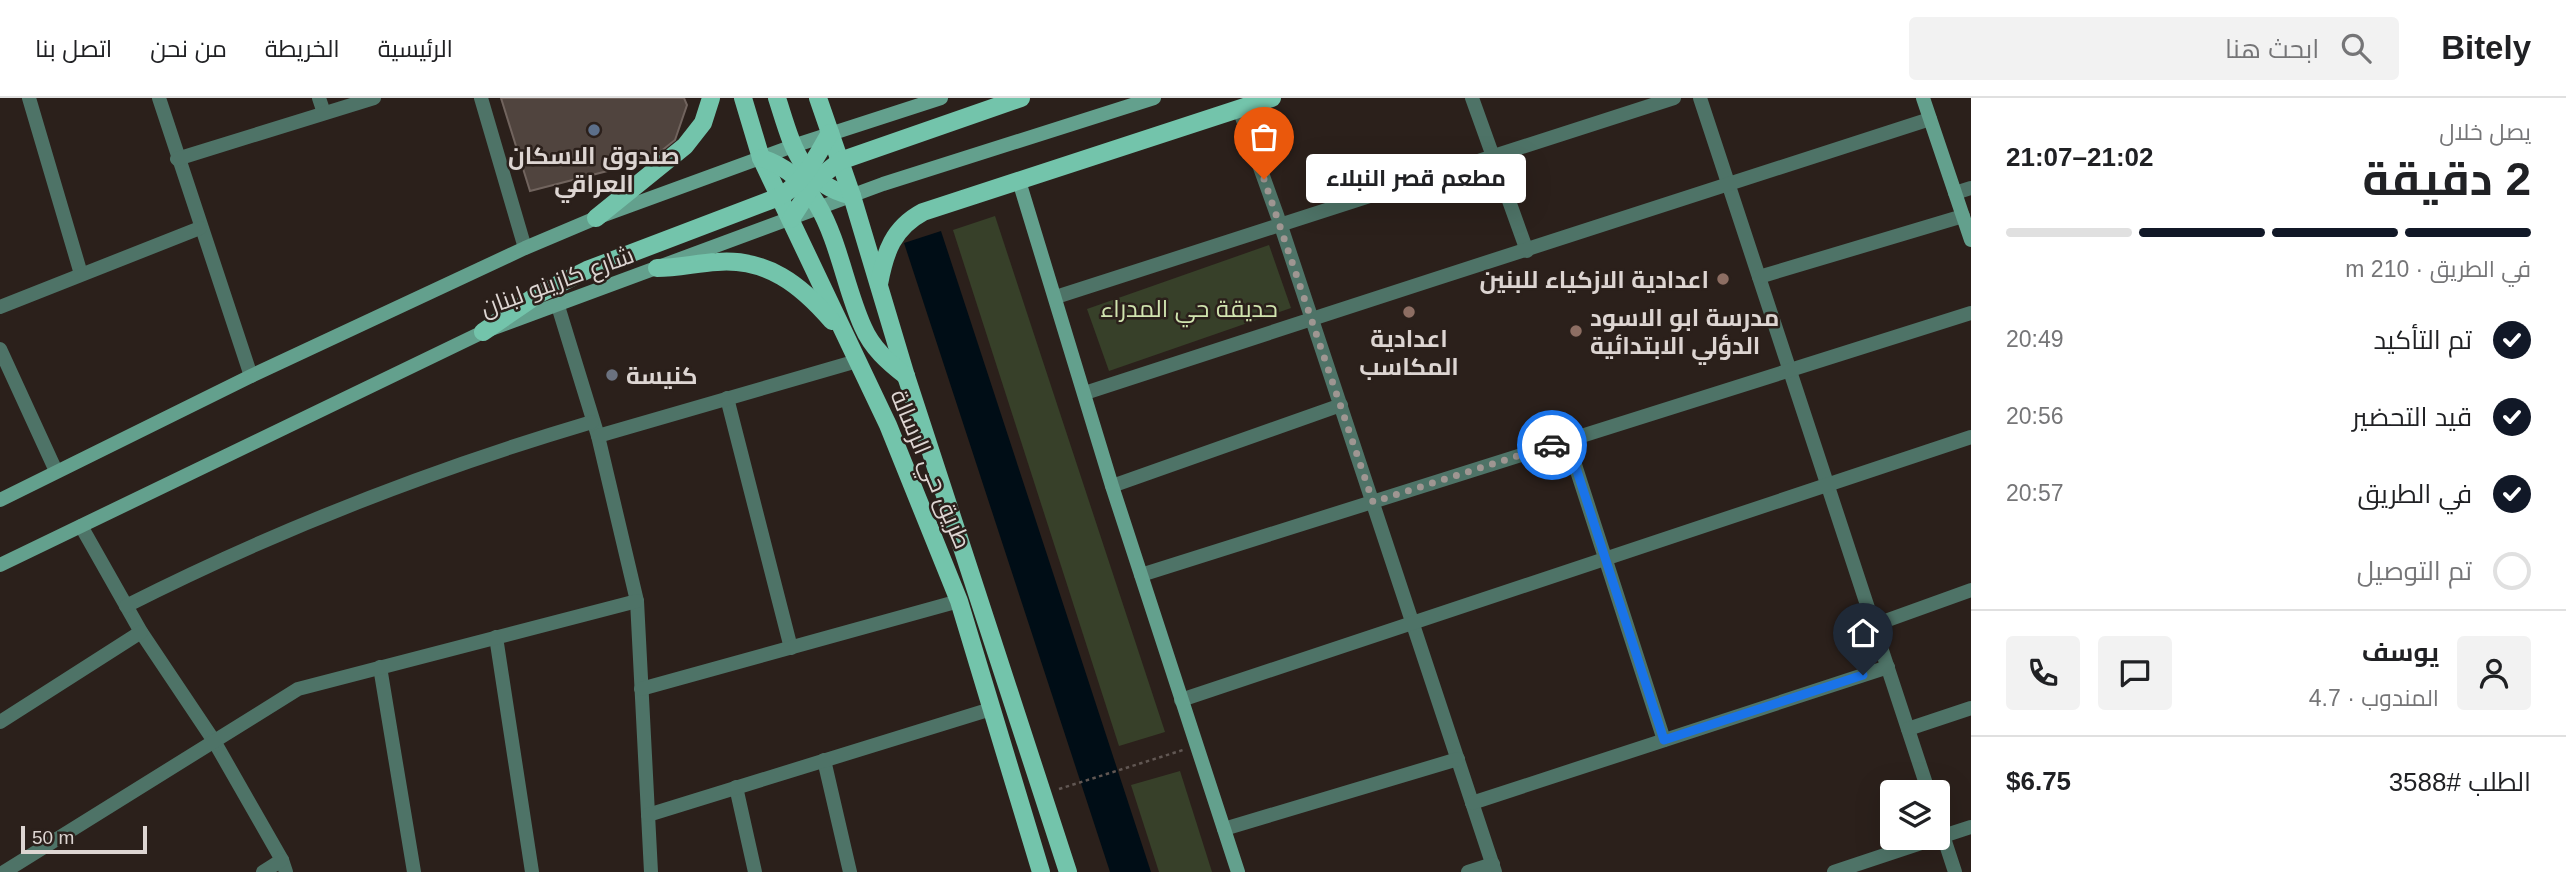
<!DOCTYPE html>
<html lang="ar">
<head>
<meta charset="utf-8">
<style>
  :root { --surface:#fff; --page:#f2f2f2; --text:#202124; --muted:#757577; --line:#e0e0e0; --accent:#111827 }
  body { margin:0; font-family:Arial,Cairo,sans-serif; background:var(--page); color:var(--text); direction:rtl; height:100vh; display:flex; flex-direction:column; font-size:26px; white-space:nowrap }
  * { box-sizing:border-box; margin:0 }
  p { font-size:23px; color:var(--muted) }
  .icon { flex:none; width:38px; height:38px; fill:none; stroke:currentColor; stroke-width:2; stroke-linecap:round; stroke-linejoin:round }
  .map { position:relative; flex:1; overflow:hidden; direction:ltr }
  .sheet { display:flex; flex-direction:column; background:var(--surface); width:595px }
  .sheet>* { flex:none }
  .controls { position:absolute; left:1880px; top:682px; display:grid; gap:14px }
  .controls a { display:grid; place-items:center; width:70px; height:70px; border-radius:7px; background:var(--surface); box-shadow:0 7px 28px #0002; font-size:35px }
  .scale { position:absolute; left:21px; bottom:18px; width:126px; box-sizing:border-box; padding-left:7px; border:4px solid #ddd5d2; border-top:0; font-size:19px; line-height:24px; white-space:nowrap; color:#ddd5d2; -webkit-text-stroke:5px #2b201b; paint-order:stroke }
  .pin { position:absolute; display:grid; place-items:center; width:60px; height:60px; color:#fff; margin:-72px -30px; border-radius:50% 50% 50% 0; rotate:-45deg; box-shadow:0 0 7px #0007 }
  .pin .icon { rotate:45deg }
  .courier { position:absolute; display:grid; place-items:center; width:70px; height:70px; margin:-35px; border:5px solid #1a73e8; border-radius:50%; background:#fff; color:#222; box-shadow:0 2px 9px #0007 }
  .bubble { position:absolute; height:49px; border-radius:7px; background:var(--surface); box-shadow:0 7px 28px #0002; font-size:23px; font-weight:700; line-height:49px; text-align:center; direction:rtl }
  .summary em { font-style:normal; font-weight:700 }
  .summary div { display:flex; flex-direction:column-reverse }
  .summary { display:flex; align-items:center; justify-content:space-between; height:119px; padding:0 35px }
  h1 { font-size:46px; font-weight:700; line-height:52px }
  .bar { display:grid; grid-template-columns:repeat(4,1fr); gap:10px 7px; align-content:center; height:84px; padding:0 35px }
  .bar i { height:9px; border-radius:5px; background:var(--line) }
  .bar .selected { background:var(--accent) }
  .bar p { grid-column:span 4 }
  .line { display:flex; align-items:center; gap:18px; padding:0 35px; border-top:2px solid var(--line) }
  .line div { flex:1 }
  .round { display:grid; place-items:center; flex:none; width:74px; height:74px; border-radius:7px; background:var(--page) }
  ol { padding:0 35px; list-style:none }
  li { display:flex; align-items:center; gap:21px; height:77px }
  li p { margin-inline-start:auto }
  li .icon { padding:7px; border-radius:50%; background:var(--accent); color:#fff; stroke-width:4 }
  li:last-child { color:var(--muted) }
  li i { width:38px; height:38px; border:4px solid var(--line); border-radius:50% }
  header { display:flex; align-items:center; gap:42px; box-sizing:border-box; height:98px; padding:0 35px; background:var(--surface); border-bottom:2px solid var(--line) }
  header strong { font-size:33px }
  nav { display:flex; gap:38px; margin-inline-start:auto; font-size:24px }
  .search { width:490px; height:63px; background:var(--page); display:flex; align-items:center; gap:18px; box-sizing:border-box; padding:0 24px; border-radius:7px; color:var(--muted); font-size:26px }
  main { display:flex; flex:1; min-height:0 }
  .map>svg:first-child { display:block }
  .green { fill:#374029 }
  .water { fill:#000d16 }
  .building { fill:#50443e; stroke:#71645e; stroke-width:2 }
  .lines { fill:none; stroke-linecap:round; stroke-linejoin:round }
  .path { stroke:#615753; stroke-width:2.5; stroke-dasharray:3.5 3.5; stroke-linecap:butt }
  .street { stroke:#4e7367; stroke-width:14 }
  .secondary { stroke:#63a08d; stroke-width:14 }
  .primary { stroke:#73c4ab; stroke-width:18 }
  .done { stroke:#9f9692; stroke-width:7; stroke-dasharray:0 12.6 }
  .route { stroke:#1a73e8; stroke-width:9 }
  .service-dot { fill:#5c6f8a; stroke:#2b201b; stroke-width:2.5 }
  .education-dot { fill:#8d6e63; stroke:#2b201b; stroke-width:2.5 }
  .worship-dot { fill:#6b7280; stroke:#2b201b; stroke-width:2.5 }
  .labels { text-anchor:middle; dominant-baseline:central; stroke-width:5; stroke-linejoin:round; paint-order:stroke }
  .poi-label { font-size:24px; font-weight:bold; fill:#ddd5d2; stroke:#2b201b }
  .street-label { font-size:24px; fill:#ddd5d2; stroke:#2b201b }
  .park-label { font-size:24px; fill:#d0e4af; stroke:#2b201b }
</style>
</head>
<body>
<header>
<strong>Bitely</strong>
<div class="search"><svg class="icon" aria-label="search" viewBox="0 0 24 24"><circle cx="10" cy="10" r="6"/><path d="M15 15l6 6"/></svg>ابحث هنا</div>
<nav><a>الرئيسية</a><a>الخريطة</a><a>من نحن</a><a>اتصل بنا</a></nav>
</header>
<main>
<section class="sheet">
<div class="summary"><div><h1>2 دقيقة</h1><p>يصل خلال</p></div><em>21:02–21:07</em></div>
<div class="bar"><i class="selected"></i><i class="selected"></i><i class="selected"></i><i></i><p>في الطريق · 210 m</p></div>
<ol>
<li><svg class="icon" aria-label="check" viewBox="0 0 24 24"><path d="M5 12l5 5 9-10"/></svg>تم التأكيد<p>20:49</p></li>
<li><svg class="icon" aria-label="check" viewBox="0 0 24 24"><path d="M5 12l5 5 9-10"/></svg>قيد التحضير<p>20:56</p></li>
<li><svg class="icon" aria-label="check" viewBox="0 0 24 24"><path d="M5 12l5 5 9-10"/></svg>في الطريق<p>20:57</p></li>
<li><i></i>تم التوصيل</li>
</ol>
<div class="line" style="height:126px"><a class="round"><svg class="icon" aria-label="person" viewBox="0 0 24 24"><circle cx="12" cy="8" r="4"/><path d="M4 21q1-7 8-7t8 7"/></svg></a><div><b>يوسف</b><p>المندوب · 4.7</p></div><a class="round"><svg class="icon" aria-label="chat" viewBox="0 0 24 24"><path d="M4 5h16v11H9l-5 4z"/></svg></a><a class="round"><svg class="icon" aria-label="phone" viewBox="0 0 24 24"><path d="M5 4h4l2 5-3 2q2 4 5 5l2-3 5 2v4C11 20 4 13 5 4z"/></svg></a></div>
<div class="line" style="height:91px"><div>الطلب #3588</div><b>$6.75</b></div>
</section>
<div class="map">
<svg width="1971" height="774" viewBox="0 0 1971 774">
  <rect width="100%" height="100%" fill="#2b201b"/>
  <!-- green -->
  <g class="green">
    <path d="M995 118 1165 634 1119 648 953 132Z"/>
    <path d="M1269 147 1291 210 1109 273 1087 211Z"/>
    <path d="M1180 673 1212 774H1159L1131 687Z"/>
  </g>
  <!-- water -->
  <path class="water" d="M941 133 1151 774H1110L904 145Z"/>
  <!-- building -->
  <path class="building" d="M501 0H684L687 7 675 42 650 62 530 93Z"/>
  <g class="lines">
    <!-- path -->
    <path class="path" d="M1059 691 1183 652"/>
    <!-- street -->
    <g class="street">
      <path d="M29 0 81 176"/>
      <path d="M159 0 251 278"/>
      <path d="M319 0 324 15"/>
      <path d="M481 0 525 150"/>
      <path d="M1472 0 1527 153"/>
      <path d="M1700 0 1929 695"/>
      <path d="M1239 11 1281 128 1495 774"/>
      <path d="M177 61 374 0"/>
      <path d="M1955 95 1971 90"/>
      <path d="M1759 179 1963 118"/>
      <path d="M1056 199 1674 0"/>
      <path d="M558 208 598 338 637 503 651 774"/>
      <path d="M0 209 200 130"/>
      <path d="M0 251 56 373"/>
      <path d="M1085 295C1366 202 1649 113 1930 21"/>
      <path d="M727 300 791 550"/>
      <path d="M598 338 857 263"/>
      <path d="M1567 342 1664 642"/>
      <path d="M1112 388 1341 307"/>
      <path d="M81 428 141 534 214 643 282 762 286 774"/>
      <path d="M1141 477 1971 215"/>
      <path d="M126 508C276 432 430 372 592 324"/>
      <path d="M1874 527 1971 492"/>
      <path d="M496 539 532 774"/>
      <path d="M380 569 414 774"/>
      <path d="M641 591 959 503"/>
      <path d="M1181 602 1971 339"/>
      <path d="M0 624 141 534"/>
      <path d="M1908 631 1971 610"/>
      <path d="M824 662 850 774"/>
      <path d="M736 689 755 774"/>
      <path d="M1472 705 1888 569"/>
      <path d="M648 717 991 611"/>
      <path d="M1937 719 1955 774"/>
      <path d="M1224 731 1458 661"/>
      <path d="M1937 740 1971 729"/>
      <path d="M4 774 298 591 637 503"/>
      <path d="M263 774 282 762"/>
      <path d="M1468 774 1493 766"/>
      <path d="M1834 774 1936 740"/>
    </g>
    <!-- secondary -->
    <g class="secondary">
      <path d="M1923 0 1971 142"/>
      <path d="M1019 83 1112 388 1238 774"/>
      <path d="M0 402 251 278 525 150 596 120 793 48 941 0"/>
      <path d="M0 467 483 234 883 86 1154 0"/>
    </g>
    <!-- primary -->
    <g class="primary">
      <path d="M743 0 761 60 888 327 959 503 1041 774"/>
      <path d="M777 0C792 46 799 85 852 98"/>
      <path d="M818 0 852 98 906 278 1068 774"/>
      <path d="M761 60C834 83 836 170 863 229 872 250 888 264 906 278"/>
      <path d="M596 120 685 48 703 25 711 0"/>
      <path d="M791 121 816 82 840 63 1021 0"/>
      <path d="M657 170C678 170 697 165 717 164 767 160 801 187 832 223"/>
      <path d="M879 186C885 154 893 130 923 114L1272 0"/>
      <path d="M483 234 537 197 587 172 779 99C804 85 816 59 830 35"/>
    </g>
  </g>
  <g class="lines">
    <!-- done -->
    <path class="done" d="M1264 81 1373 404 1552 347"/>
    <!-- route -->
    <path class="route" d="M1552 347 1567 342 1664 642 1863 577"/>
  </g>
  <!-- markers -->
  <circle class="service-dot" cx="594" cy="32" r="7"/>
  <g class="education-dot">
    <circle cx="1723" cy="181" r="7"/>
    <circle cx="1409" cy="214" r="7"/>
    <circle cx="1576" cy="233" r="7"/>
  </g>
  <circle class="worship-dot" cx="612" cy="277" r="7"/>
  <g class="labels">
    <!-- poi labels -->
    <g class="poi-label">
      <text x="594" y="57">صندوق الاسكان<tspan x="594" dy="28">العراقي</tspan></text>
      <text x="1709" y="181" text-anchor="end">اعدادية الازكياء للبنين</text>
      <text x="1590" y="219" text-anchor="start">مدرسة ابو الاسود<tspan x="1590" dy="28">الدؤلي الابتدائية</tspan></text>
      <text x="1409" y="240">اعدادية<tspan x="1409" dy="28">المكاسب</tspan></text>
      <text x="626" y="277" text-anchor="start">كنيسة</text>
    </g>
    <!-- street labels -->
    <g class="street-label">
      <text transform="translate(557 183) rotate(-20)">شارع كازينو لبنان</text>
      <text transform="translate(931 371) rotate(67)">طريق حي الرسالة</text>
    </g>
    <!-- park labels -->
    <g class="park-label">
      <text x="1189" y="210">حديقة حي المدراء</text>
    </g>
  </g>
</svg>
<div class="controls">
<a><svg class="icon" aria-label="layers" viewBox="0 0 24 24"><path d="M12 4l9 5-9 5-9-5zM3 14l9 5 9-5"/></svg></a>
</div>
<div class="scale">50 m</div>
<div class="pin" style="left:1264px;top:81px;background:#ea580c"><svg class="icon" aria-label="bag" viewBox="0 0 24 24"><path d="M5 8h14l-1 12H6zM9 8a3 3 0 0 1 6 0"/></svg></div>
<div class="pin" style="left:1863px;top:577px;background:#1f2937"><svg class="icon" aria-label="home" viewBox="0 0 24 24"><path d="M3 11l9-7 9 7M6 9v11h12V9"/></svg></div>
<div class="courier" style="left:1552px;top:347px"><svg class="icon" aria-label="car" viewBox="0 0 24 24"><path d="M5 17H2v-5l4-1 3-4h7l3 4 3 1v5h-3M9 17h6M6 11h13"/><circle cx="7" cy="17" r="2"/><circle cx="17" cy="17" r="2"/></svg></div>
<div class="bubble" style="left:1306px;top:56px;width:220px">مطعم قصر النبلاء</div>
</div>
</main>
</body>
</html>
